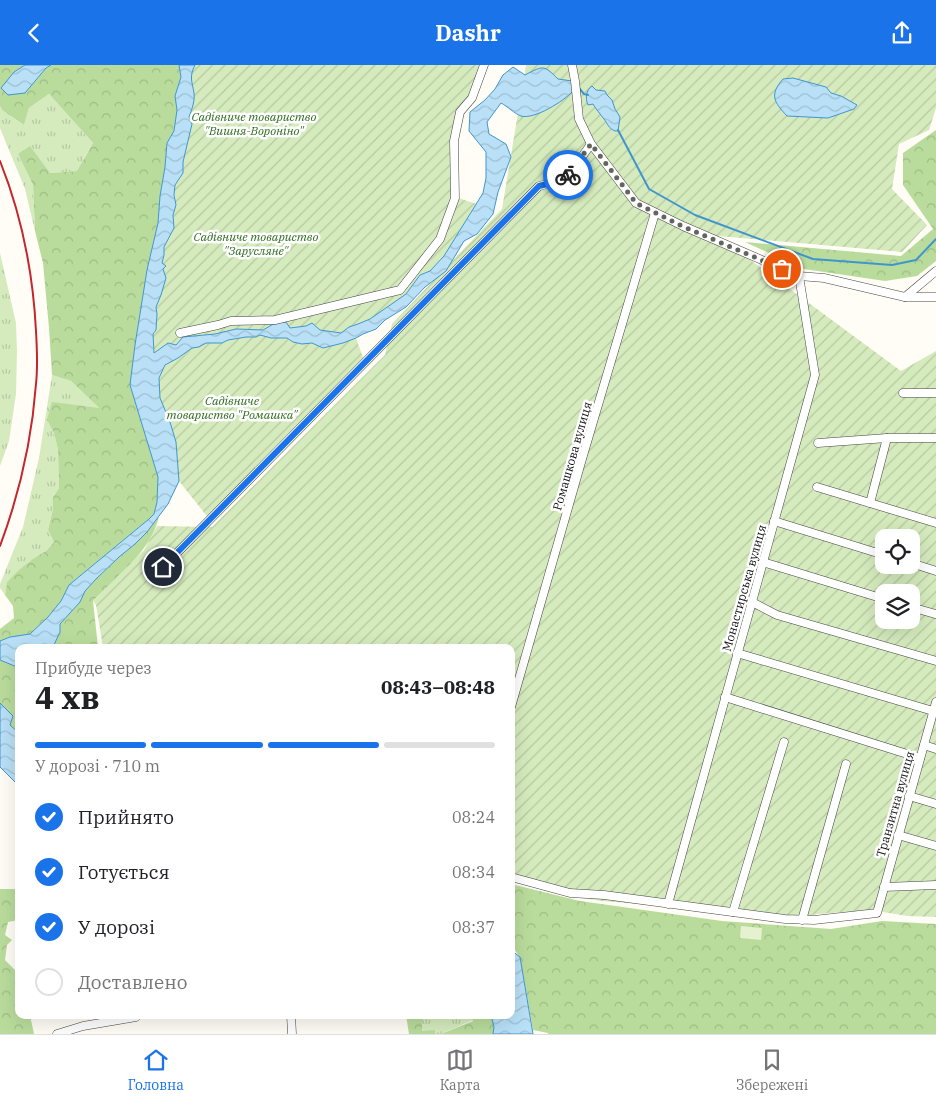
<!DOCTYPE html>
<html lang="uk">
<head>
<meta charset="utf-8">
<style>
  :root { --surface:#fff; --page:#f6f6f6; --text:#202124; --muted:#757577; --line:#e0e0e0; --accent:#1a73e8 }
  body { margin:0; font-family:"IBM Plex Serif",serif; background:var(--page); color:var(--text); height:100vh; display:flex; flex-direction:column; font-size:19px; white-space:nowrap }
  * { box-sizing:border-box; margin:0 }
  p { font-size:16px; color:var(--muted) }
  .icon { flex:none; width:28px; height:28px; fill:none; stroke:currentColor; stroke-width:2; stroke-linecap:round; stroke-linejoin:round }
  .map { position:relative; flex:1; overflow:hidden }
  .side { position:absolute; left:15px; top:579px; width:500px; height:375px; display:flex; flex-direction:column; background:var(--surface); border-radius:10px; box-shadow:0 5px 20px #0002 }
  .side>* { flex:none }
  .controls { position:absolute; left:875px; top:464px; display:grid; gap:10px }
  .controls a { display:grid; place-items:center; width:45px; height:45px; border-radius:10px; background:var(--surface); box-shadow:0 5px 20px #0002; font-size:25px }
  .pin { position:absolute; display:grid; place-items:center; width:42px; height:42px; color:#fff; margin:-21px; border:2px solid #fff; border-radius:50%; box-shadow:0 1px 5px #0007 }
  .courier { position:absolute; display:grid; place-items:center; width:50px; height:50px; margin:-25px; border:4px solid #1a73e8; border-radius:50%; background:#fff; color:#222; box-shadow:0 1px 6px #0007 }
  .summary em { font-style:normal; font-weight:700 }
  .summary div { display:flex; flex-direction:column-reverse }
  .summary { display:flex; align-items:center; justify-content:space-between; height:85px; padding:0 20px }
  h1 { font-size:32px; font-weight:700; line-height:38px }
  .bar { display:grid; grid-template-columns:repeat(4,1fr); gap:8px 5px; align-content:center; height:60px; padding:0 20px }
  .bar i { height:6px; border-radius:4px; background:var(--line) }
  .bar .current { background:var(--accent) }
  .bar p { grid-column:span 4 }
  ol { padding:0 20px; list-style:none }
  li { display:flex; align-items:center; gap:15px; height:55px }
  li p { margin-inline-start:auto }
  li .icon { padding:5px; border-radius:50%; background:var(--accent); color:#fff; stroke-width:4 }
  li:last-child { color:var(--muted) }
  li i { width:28px; height:28px; border:2px solid var(--line); border-radius:50% }
  header { display:flex; justify-content:space-between; align-items:center; height:65px; padding:0 20px; background:var(--accent); color:#fff; font-size:22px; font-weight:700 }
  .menu { display:flex; justify-content:space-around; align-items:center; height:70px; border-top:1px solid var(--line); background:var(--surface); font-size:14px; color:var(--muted) }
  .menu a { display:grid; justify-items:center; gap:2px }
  .menu .current { color:var(--accent) }
  .map>svg:first-child { display:block }
  .grass { fill:url(#grass-tufts) }
  .forest { fill:url(#forest-crowns) }
  .garden { fill:url(#garden-furrows); fill-rule:evenodd }
  .pitch { fill:#e6f2cf }
  .water { fill:url(#water-waves); stroke:#3f96cf }
  .lines { fill:none; stroke-linecap:round; stroke-linejoin:round }
  .stream { stroke:#3f96cf; stroke-width:2 }
  .minor-casing { stroke:#444; stroke-width:9 }
  .minor { stroke:#fff; stroke-width:8 }
  .rail { stroke:#c4262e; stroke-width:2 }
  .done { stroke:#646461; stroke-width:5; stroke-dasharray:0 9 }
  .route { stroke:#1a73e8; stroke-width:6 }
  .labels { text-anchor:middle; dominant-baseline:central; stroke-width:5; stroke-linejoin:round; paint-order:stroke }
  .park-label { font-size:12px; font-style:italic; fill:#2f6b1f; stroke:#fff }
  .street-label { font-size:12px; fill:#111; stroke:#fff }
</style>
</head>
<body>
<header><svg class="icon" aria-label="back" viewBox="0 0 24 24"><path d="M15 5l-7 7 7 7"/></svg>Dashr<svg class="icon" aria-label="share" viewBox="0 0 24 24"><path d="M12 15V3M7 8l5-5 5 5M5 13v7h14v-7"/></svg></header>
<div class="map">
<svg width="936" height="969" viewBox="0 0 936 969">
  <defs>
    <pattern id="grass-tufts" width="24" height="20" patternUnits="userSpaceOnUse" patternTransform="scale(1.25)"><rect width="24" height="20" fill="#d5ebbd"/><path d="M3 7l-1-3M5 7V3M7 7l1-3M15 17l-1-3M17 17v-4M19 17l1-3" fill="none" stroke="#b6c8a1"/></pattern>
    <pattern id="forest-crowns" width="20" height="18" patternUnits="userSpaceOnUse" patternTransform="scale(1.25)"><rect width="20" height="18" fill="#b9dc9c"/><path d="M2 6a3 3 0 1 1 6 0M12 15a3 3 0 1 1 6 0" fill="none" stroke="#9ebc85"/></pattern>
    <pattern id="garden-furrows" width="10" height="10" patternUnits="userSpaceOnUse" patternTransform="scale(1.25)"><rect width="10" height="10" fill="#d5ebbd"/><path d="M-1 1l2-2M0 10L10 0M9 11l2-2" fill="none" stroke="#b6c8a1"/></pattern>
    <pattern id="water-waves" width="16" height="10" patternUnits="userSpaceOnUse" patternTransform="scale(1.25)"><rect width="16" height="10" fill="#b9e0f7"/><path d="M0 5q4-4 8 0t8 0" fill="none" stroke="#9ebfd3"/></pattern>
  </defs>
  <rect width="100%" height="100%" fill="#fffdf5"/>
  <!-- grass -->
  <g class="grass">
    <path d="M49 29 93 78 84 93 78 106 50 108 18 89 33 120 35 166 25 124 0 63V41L2 45 24 60 29 43Z"/>
    <path d="M0 188 16 258 17 287 16 329 9 376 0 401Z"/>
    <path d="M52 310 71 316 100 344 47 355 54 368 58 385 59 423 53 432V444L48 465 54 477 46 486 34 493 7 517 5 530 0 523V519L23 462 39 393Z"/>
    <path d="M422 950H470L473 955 441 969H435V966H422Z"/>
  </g>
  <!-- forest -->
  <g class="forest">
    <path d="M0 0H25L14 7 36 15 46 3 51 0H179L181 12 175 31 177 45 174 66 167 78 165 102 160 131 158 158 147 205 135 280 130 320 158 412 157 437 154 449 149 454 69 520 61 536 48 552 30 569 10 572 0 576V564L14 553 13 541 5 530 7 517 19 505 34 493 46 486 54 477 48 465 53 444V432L59 423 58 385 54 368 47 355 52 337 99 343 71 316 52 310 49 263 43 198 35 166 33 120 18 89 30 81 50 108 77 106 93 78 49 29 29 43 24 60 2 45 0 41Z"/>
    <path d="M936 65V196L917 211 885 216 804 204 745 177 901 191 933 164 903 120V88Z"/>
    <path d="M159 451C152 485 117 512 93 536L98 582H53L60 567V559L80 537 85 526 96 514 119 492 135 479 147 467Z"/>
    <path d="M0 595 17 602 19 604V668L10 660 13 651 0 638Z"/>
    <path d="M511 819 580 836 722 856 831 864 882 856 936 859V969H548V968L533 965 520 892 511 880Z"/>
    <path d="M0 824H19V855L8 857 5 870 12 875 7 880 5 895 19 909V950H30L34 969H0Z"/>
    <path d="M406 950H422V966L435 965V969H409Z"/>
    <path d="M470 950H491L494 962 493 969H441L473 956Z"/>
  </g>
  <!-- garden -->
  <g class="garden">
    <path d="M195 0H484L472 33 460 47 454 76 455 132 477 139 444 191 430 206 420 210 406 229 385 244 370 254 358 259 349 262 341 268 319 265 306 261 289 264 286 257 275 258 263 265 236 264 215 269 183 272 176 280 154 288V282L153 269 156 265 157 249 156 242 161 230 163 204 162 198 164 190V182L174 163 173 150 176 140 174 130 175 120 183 108V97L192 59 189 52C192 44 195 36 194 28 192 16 189 12 195 0Z"/>
    <path d="M526 0H936V43L929 65 899 79 892 124 927 160 902 187 718 171 901 306 936 286V852L907 851 871 845 818 849 800 852 602 836 563 830 511 816V582H103L96 540 93 536 144 485 157 461 212 462 385 290 392 259 502 144ZM884 472H911V500H884ZM884 528H911V555H884Z"/>
    <path d="M260 270 271 273H287L293 277 302 279 312 278 323 283 343 278 356 273 365 298 210 455 179 416 176 377 170 357 160 333 159 313 165 300 178 293 192 283 199 282 206 278H222L228 275 246 272H256Z"/>
  </g>
  <!-- pitch -->
  <path class="pitch" d="M741 861 762 863 761 875 740 873Z"/>
  <!-- water -->
  <g class="water">
    <path d="M25 0H51L46 3 25 28 8 30 1 23 14 7Z"/>
    <path d="M179 0H195C189 12 192 16 194 28 195 36 192 44 189 52L192 59 183 97V108L175 120 174 130 176 140 173 150 174 163 164 182V190L162 198 166 201 163 204 166 213 161 230 156 242 157 249 156 265 153 269 154 288 168 278 176 280 183 272 215 269 236 264 263 265 275 258 286 257 290 263 306 261 312 258 320 265 341 268 349 262 358 259 370 254 406 229 420 210 430 206 444 191 483 128 486 113V87L469 66 470 47 485 35 495 24 503 10 513 2 525 10C544 0 544 0 558 14L572 16 573 26C564 36 534 55 521 51 515 49 507 41 501 38L487 57 489 69 506 79 511 92 498 127 493 149 477 169 464 176 446 206 425 222 406 242 385 255 376 264 363 269 356 273 343 278 323 283 312 278 302 279 293 277 287 273H271L260 270 256 272H246L228 275 222 278H206L199 282 192 283 178 293 165 300 159 313 160 333 170 357 176 377 179 416 168 439 147 467 135 479 119 492 96 514 85 526 80 537 60 559V567L53 582H19V604L17 602 0 595V576L10 572 30 569 48 552 61 536 69 520 149 454 154 449 157 437 158 412 130 320 135 280 147 205 158 158 160 131 165 102 167 78 174 66 177 45 175 31 181 12Z"/>
    <path d="M793 13 826 22 831 28 841 31 857 40 854 44 828 53 787 51C774 37 769 30 783 14Z"/>
    <path d="M592 21 596 25 605 26 607 30 612 35 615 44 620 52 618 66H615C608 63 608 59 604 54 600 49 596 44 593 39L588 40C585 33 586 25 592 21Z"/>
    <path d="M0 638 13 651 10 660 19 668V721L0 702Z"/>
    <path d="M511 885 520 892 533 969H493L494 962 491 950H511Z"/>
  </g>
  <g class="lines">
    <!-- stream -->
    <g class="stream">
      <path d="M579 23 584 29 588 30"/>
      <path d="M618 65 649 124 695 150 813 194 892 200 916 195 936 174"/>
    </g>
    <!-- minor casing -->
    <g class="minor-casing">
      <g id="minor">
        <path d="M572 0 575 16 579 54 591 79 636 138 683 161 799 211 824 213 905 232 936 206"/>
        <path d="M905 232H936"/>
        <path d="M180 268 218 260 231 256 275 255 400 225 440 174 455 133 454 76 460 47 472 33 484 0"/>
        <path d="M903 328H936"/>
        <path d="M818 378 887 373H936"/>
        <path d="M817 422 936 458"/>
        <path d="M870 438 887 373"/>
        <path d="M774 456 884 490"/>
        <path d="M763 497 884 534"/>
        <path d="M911 498 936 506"/>
        <path d="M163 502 539 121 555 117 569 110 591 79"/>
        <path d="M752 537 777 550 936 596"/>
        <path d="M911 542 935 549"/>
        <path d="M737 588 933 646"/>
        <path d="M725 632 920 693"/>
        <path d="M511 642 582 394 655 148"/>
        <path d="M924 680 936 684"/>
        <path d="M909 731 936 739"/>
        <path d="M898 770 936 781"/>
        <path d="M511 812 570 828 604 830 785 854 814 855 877 848 936 637"/>
        <path d="M884 822 936 820"/>
        <path d="M668 839 815 310 799 211"/>
        <path d="M733 847 784 677"/>
        <path d="M802 855 846 699"/>
        <path d="M291 950 292 969"/>
        <path d="M57 969 83 961 136 952"/>
      </g>
    </g>
    <!-- minor -->
    <use href="#minor" class="minor"/>
    <!-- rail -->
    <path class="rail" d="M0 96C22 151 33 207 36 266 37 283 38 301 36 319 32 373 19 430 0 481"/>
  </g>
  <g class="lines">
    <!-- done -->
    <path class="done" d="M568 110 591 79 636 138 682 161 782 204"/>
    <!-- route -->
    <path class="route" d="M163 502 539 121 555 117 568 110"/>
  </g>
  <g class="labels">
    <!-- park labels -->
    <g class="park-label">
      <text x="254" y="51">Садівниче товариство<tspan x="254" dy="14">"Вишня-Вороніно"</tspan></text>
      <text x="256" y="171">Садівниче товариство<tspan x="256" dy="14">"Зарусляне"</tspan></text>
      <text x="232" y="335">Садівниче<tspan x="232" dy="14">товариство "Ромашка"</tspan></text>
    </g>
    <!-- street labels -->
    <g class="street-label">
      <text transform="translate(572 391) rotate(-74)">Ромашкова вулиця</text>
      <text transform="translate(744 523) rotate(-74)">Монастирська вулиця</text>
      <text transform="translate(895 739) rotate(-74)">Транзитна вулиця</text>
    </g>
  </g>
</svg>
<div class="controls">
<a><svg class="icon" aria-label="locate" viewBox="0 0 24 24"><circle cx="12" cy="12" r="6"/><path d="M12 2v4M12 18v4M2 12h4M18 12h4"/></svg></a>
<a><svg class="icon" aria-label="layers" viewBox="0 0 24 24"><path d="M12 4l9 5-9 5-9-5zM3 14l9 5 9-5"/></svg></a>
</div>
<div class="pin" style="left:782px;top:204px;background:#ea580c"><svg class="icon" aria-label="bag" viewBox="0 0 24 24"><path d="M5 8h14l-1 12H6zM9 8a3 3 0 0 1 6 0"/></svg></div>
<div class="pin" style="left:163px;top:502px;background:#1f2937"><svg class="icon" aria-label="home" viewBox="0 0 24 24"><path d="M3 11l9-7 9 7M6 9v11h12V9"/></svg></div>
<div class="courier" style="left:568px;top:110px"><svg class="icon" aria-label="bike" viewBox="0 0 24 24"><circle cx="6" cy="16" r="4"/><circle cx="18" cy="16" r="4"/><path d="M6 16l4-8h5l3 8M10 8l3 8H6M13 5h3"/></svg></div>
<section class="side">
<div class="summary"><div><h1>4 хв</h1><p>Прибуде через</p></div><em>08:43–08:48</em></div>
<div class="bar"><i class="current"></i><i class="current"></i><i class="current"></i><i></i><p>У дорозі · 710 m</p></div>
<ol>
<li><svg class="icon" aria-label="check" viewBox="0 0 24 24"><path d="M5 12l5 5 9-10"/></svg>Прийнято<p>08:24</p></li>
<li><svg class="icon" aria-label="check" viewBox="0 0 24 24"><path d="M5 12l5 5 9-10"/></svg>Готується<p>08:34</p></li>
<li><svg class="icon" aria-label="check" viewBox="0 0 24 24"><path d="M5 12l5 5 9-10"/></svg>У дорозі<p>08:37</p></li>
<li><i></i>Доставлено</li>
</ol>
</section>
</div>
<nav class="menu">
<a class="current"><svg class="icon" aria-label="home" viewBox="0 0 24 24"><path d="M3 11l9-7 9 7M6 9v11h12V9"/></svg>Головна</a>
<a><svg class="icon" aria-label="map" viewBox="0 0 24 24"><path d="M3 6l6-2 6 2 6-2v14l-6 2-6-2-6 2zM9 4v14M15 6v14"/></svg>Карта</a>
<a><svg class="icon" aria-label="saved" viewBox="0 0 24 24"><path d="M7 4h10v16l-5-4-5 4z"/></svg>Збережені</a>
</nav>
</body>
</html>
